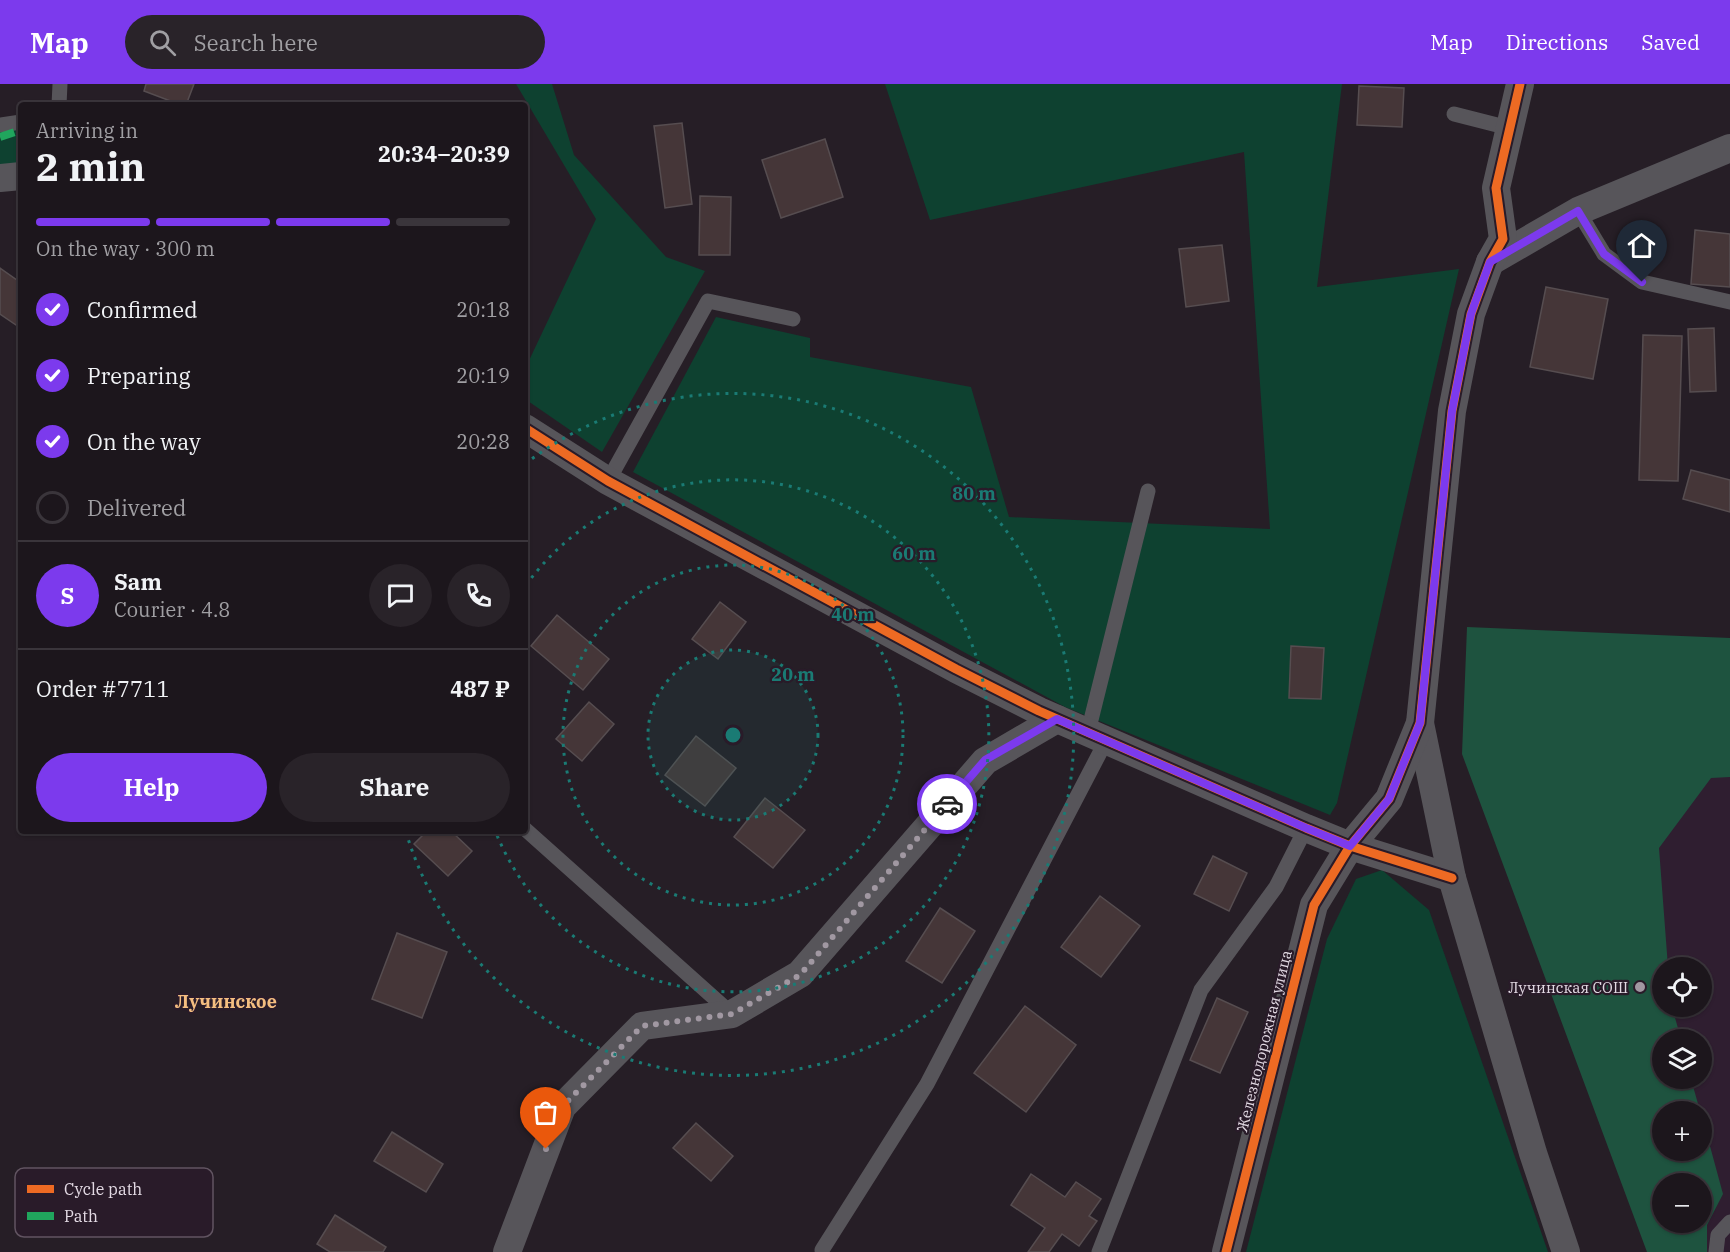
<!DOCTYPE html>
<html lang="en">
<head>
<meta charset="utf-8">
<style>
  :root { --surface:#1c161c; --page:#292329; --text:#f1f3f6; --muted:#a09fa3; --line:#3a353b; --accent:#7c3aed }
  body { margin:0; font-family:"IBM Plex Serif",serif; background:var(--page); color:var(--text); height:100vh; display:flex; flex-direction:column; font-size:22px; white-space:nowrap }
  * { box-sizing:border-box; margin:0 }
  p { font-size:20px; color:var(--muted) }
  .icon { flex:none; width:33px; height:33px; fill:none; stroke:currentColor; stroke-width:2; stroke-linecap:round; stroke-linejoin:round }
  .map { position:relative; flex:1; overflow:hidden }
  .panel { position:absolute; left:18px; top:18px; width:510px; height:732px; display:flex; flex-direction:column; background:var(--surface); border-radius:6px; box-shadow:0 2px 4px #0004,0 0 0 2px var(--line) }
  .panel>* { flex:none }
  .fabs { position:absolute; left:1652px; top:873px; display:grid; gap:12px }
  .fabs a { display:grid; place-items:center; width:60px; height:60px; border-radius:50%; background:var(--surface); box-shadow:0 2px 4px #0004,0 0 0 2px var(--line); font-size:30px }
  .pin { position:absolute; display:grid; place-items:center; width:51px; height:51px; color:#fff; margin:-62px -26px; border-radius:50% 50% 50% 0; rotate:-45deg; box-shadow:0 0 6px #0007 }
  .pin .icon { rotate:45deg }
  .courier { position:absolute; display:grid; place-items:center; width:60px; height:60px; margin:-30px; border:4px solid #7c3aed; border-radius:50%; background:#fff; color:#222; box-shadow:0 2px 8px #0007 }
  .summary em { font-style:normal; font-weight:700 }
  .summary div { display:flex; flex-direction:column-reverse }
  .summary { display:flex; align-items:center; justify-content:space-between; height:102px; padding:0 18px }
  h1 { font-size:39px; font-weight:700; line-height:45px }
  .bar { display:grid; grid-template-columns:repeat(4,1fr); gap:9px 6px; align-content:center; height:72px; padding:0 18px }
  .bar i { height:8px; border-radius:4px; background:var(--line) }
  .bar .current { background:var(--accent) }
  .bar p { grid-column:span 4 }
  .line { display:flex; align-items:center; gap:15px; padding:0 18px; border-top:2px solid var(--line) }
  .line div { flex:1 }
  .round { display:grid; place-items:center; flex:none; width:63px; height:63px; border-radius:32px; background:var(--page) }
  ol { padding:0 18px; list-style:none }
  li { display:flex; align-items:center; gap:18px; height:66px }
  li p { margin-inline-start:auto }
  li .icon { padding:6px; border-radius:50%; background:var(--accent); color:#fff; stroke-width:4 }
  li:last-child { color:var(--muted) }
  li i { width:33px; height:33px; border:3px solid var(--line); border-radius:50% }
  .button { display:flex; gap:12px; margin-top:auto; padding:12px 18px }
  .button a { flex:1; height:69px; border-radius:36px; background:var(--accent); color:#fff; font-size:24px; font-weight:700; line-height:69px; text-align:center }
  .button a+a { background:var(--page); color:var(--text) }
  header { display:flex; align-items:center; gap:36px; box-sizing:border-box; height:84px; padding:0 30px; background:var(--accent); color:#fff }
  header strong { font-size:28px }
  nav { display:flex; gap:33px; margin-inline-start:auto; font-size:21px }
  .search { width:420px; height:54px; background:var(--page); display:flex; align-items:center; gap:15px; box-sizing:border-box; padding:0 21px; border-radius:33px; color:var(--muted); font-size:22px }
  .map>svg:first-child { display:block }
  .built { fill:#2f1e30; fill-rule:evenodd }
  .green { fill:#0e4130 }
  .forest { fill:#1e533f; fill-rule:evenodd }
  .building { fill:#453638; stroke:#564d50; stroke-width:1.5 }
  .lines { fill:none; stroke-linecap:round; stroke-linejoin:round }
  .lane { stroke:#57555a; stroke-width:15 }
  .street { stroke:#57555a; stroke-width:28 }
  .quiet { stroke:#20a55d; stroke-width:8; stroke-dasharray:15 8; stroke-linecap:butt }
  .cycleway-casing { stroke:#291b29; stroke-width:13 }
  .cycleway { stroke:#ed6a23; stroke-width:9 }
  .done { stroke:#a198a2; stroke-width:6; stroke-dasharray:0 10.8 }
  .route { stroke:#7c3aed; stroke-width:8 }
  .ring { fill:none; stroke:#1a7b74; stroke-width:3; stroke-dasharray:3 6 }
  .poi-dot { fill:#a198a2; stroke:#291b29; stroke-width:2 }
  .labels { text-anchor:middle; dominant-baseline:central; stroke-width:4.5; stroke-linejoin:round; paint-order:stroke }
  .poi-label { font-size:15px; fill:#e3dae4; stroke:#291b29; text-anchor:end }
  .street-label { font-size:15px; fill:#e3dae4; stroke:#291b29 }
  .quarter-label { font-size:18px; font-weight:bold; fill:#f4bd80; stroke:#291b29 }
  .key { fill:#291b29; stroke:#615461; stroke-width:1.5 }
  .key-label { font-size:16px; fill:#e3dae4 }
  .centre { fill:#1a7b74; stroke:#291b29; stroke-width:3 }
  .ring-label { font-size:18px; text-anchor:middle; font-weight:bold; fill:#1a7b74; stroke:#291b29; stroke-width:4.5; stroke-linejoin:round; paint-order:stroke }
</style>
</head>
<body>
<header>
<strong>Map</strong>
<div class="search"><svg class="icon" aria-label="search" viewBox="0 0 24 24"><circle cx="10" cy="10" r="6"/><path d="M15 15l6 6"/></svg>Search here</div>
<nav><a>Map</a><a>Directions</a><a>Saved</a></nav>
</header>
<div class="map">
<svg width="1730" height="1168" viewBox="0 0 1730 1168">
  <rect width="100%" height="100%" fill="#261e26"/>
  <!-- built -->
  <path class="built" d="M1730 634V1168H1704L1701 1138V1028H1662L1534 647ZM1662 884H1701V922H1662ZM1662 956H1701V994H1662Z"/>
  <!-- green -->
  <g class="green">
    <path d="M516 0H552L574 71 666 173 705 187 602 368 525 315V285L596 135Z"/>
    <path d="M885 0H1342L1317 203 1459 185 1337 719 1330 731 1065 623 633 388 716 233 810 254V273L971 303 1009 433 1270 445 1244 68 930 136Z"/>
    <path d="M21 39V80H0V41Z"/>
    <path d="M1382 786 1429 826 1548 1168H1246L1327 855 1356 795Z"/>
  </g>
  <!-- forest -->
  <path class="forest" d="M1467 543 1730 554V693L1711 694 1659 764 1668 883 1662 884V922L1672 923 1681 955 1662 956V994L1691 995 1700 1027 1662 1028V1066H1701V1029L1723 1110 1707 1141V1168H1647L1462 670ZM1662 1100H1701V1138H1662Z"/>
  <!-- building -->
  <g class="building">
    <path d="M146 0H194L186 21H181L144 7Z"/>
    <path d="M1359 2 1404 4 1402 43 1357 41Z"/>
    <path d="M682 39 692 120 665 124 654 42Z"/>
    <path d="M825 55 843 113 781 134 762 76Z"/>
    <path d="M700 112 731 113 730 171H699Z"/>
    <path d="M1695 146 1730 150V203L1691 200Z"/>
    <path d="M1222 161 1229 217 1186 223 1179 165Z"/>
    <path d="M0 184 21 199V240L19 243 0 230Z"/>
    <path d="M1546 203 1608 215 1593 295 1530 283Z"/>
    <path d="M1714 244 1716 307 1690 308 1688 245Z"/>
    <path d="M1643 251 1682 252 1678 397 1639 396Z"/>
    <path d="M1691 386 1730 396V428L1683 415Z"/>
    <path d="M720 518 746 538 718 575 692 555Z"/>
    <path d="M557 531 609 575 583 606 531 562Z"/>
    <path d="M1291 562 1324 564 1321 615 1289 614Z"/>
    <path d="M589 618 614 640 582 677 556 655Z"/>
    <path d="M696 652 736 684 705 722 665 691Z"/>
    <path d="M765 714 805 746 773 784 734 753Z"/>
    <path d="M427 747H451L472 767 448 792 414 760Z"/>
    <path d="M1213 772 1247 789 1229 827 1194 810Z"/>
    <path d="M1100 812 1140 842 1101 893 1061 863Z"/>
    <path d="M940 824 975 847 942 899 906 877Z"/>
    <path d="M397 849 447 868 422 934 372 915Z"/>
    <path d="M1217 914 1248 928 1220 989 1190 976Z"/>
    <path d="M1025 922 1076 961 1026 1028 974 989Z"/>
    <path d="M696 1039 733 1072 711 1097 673 1064Z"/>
    <path d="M392 1048 443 1080 426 1108 374 1077Z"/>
    <path d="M1031 1090 1065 1113 1076 1098 1101 1115 1089 1132 1097 1137 1079 1162 1062 1150 1049 1168H1028L1045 1144 1011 1121Z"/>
    <path d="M335 1131 386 1163 383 1168H330L317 1160Z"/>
  </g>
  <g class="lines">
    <!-- lane -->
    <g class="lane">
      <path d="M59 21 60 0"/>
      <path d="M1454 30 1509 44"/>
      <path d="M0 41 21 38"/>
      <path d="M1578 127 1604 170 1642 198 1730 218"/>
      <path d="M608 397 708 217 793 235"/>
      <path d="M1088 648 1148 407"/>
      <path d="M525 745 732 930"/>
      <path d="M822 1166 927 1000 1106 657"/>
      <path d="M1099 1168 1201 906 1276 803 1306 744"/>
      <path d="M1716 1168 1718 1151 1730 1138"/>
    </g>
    <!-- street -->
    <g class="street">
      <path d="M0 94 21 92"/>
      <path d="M1490 178 1578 127 1730 64"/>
      <path d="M525 344 608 397 956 585 1039 627 1306 744 1350 762 1452 794"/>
      <path d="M1420 639 1452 794 1533 1069 1566 1168"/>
      <path d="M507 1168 562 1023 642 942 732 930 800 890 985 677 1057 635"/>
      <path d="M1226 1168 1314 821 1350 762 1389 715 1420 639 1452 327 1471 230 1490 178 1503 155 1496 104 1520 0"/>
    </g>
    <!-- quiet -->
    <path class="quiet" d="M0 53 21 46"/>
    <!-- cycleway casing -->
    <g class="cycleway-casing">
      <g id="cycleway">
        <path d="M525 344 608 397 956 585 1039 627 1306 744 1350 762 1452 794"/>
        <path d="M1226 1168 1314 821 1350 762 1389 715 1420 639 1452 327 1471 230 1490 178 1503 155 1496 104 1520 0"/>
      </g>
    </g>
    <!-- cycleway -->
    <use href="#cycleway" class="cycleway"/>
  </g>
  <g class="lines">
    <!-- done -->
    <path class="done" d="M546 1065 562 1023 642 942 732 930 800 891 947 720"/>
    <!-- route -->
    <path class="route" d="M947 720 985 676 1057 635 1306 744 1350 762 1389 715 1420 639 1452 327 1471 230 1477 213 1490 178 1578 127 1604 170 1642 198"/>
  </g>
  <!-- distance rings -->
  <circle cx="733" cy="651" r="85" fill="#1a7b74" fill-opacity=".12"/>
  <g class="ring">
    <circle cx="733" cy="651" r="85"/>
    <circle cx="733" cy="651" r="170"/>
    <path d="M526 501A256 256 0 1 1 496 749"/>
    <path d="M525 380A341 341 0 1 1 406 748"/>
  </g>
  <!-- markers -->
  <circle class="poi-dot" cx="1640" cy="903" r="6"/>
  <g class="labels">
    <!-- poi labels -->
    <g class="poi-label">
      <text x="1628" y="903">Лучинская СОШ</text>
    </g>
    <!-- street labels -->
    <g class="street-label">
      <text transform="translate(1264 957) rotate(-76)">Железнодорожная улица</text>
    </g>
    <!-- quarter labels -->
    <g class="quarter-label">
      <text x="226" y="917">Лучинское</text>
    </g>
  </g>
  <!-- legend -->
  <rect x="15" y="1084" width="198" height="69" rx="9" class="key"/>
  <rect x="27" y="1101" width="27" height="8" fill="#ed6a23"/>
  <rect x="27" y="1128" width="27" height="8" fill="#20a55d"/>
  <g class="key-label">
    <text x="64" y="1111">Cycle path</text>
    <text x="64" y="1138">Path</text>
  </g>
  <circle cx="733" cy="651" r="9" class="centre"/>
  <g class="ring-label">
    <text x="974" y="416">80 m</text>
    <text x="914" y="476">60 m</text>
    <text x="853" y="537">40 m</text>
    <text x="793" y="597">20 m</text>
  </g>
</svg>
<div class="fabs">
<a><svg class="icon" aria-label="locate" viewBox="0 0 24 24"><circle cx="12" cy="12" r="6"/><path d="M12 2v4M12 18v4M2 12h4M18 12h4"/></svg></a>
<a><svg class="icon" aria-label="layers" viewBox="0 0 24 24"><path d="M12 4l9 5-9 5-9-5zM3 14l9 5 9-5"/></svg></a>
<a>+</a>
<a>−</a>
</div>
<div class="pin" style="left:546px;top:1065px;background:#ea580c"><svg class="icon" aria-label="bag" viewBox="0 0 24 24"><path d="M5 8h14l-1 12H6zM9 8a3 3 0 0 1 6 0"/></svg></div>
<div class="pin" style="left:1642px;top:198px;background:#1f2937"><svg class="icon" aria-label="home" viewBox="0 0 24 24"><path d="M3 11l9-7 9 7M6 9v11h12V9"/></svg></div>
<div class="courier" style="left:947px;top:720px"><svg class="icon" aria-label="car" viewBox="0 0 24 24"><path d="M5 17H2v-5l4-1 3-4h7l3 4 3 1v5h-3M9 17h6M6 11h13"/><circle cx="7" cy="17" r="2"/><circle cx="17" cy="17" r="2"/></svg></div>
<section class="panel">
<div class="summary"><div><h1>2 min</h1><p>Arriving in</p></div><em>20:34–20:39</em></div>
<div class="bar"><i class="current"></i><i class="current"></i><i class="current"></i><i></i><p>On the way · 300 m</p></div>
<ol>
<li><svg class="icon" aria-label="check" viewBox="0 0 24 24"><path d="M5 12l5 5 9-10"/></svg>Confirmed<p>20:18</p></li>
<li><svg class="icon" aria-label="check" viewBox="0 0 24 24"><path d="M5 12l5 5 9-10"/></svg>Preparing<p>20:19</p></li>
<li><svg class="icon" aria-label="check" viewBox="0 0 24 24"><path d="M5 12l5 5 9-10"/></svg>On the way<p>20:28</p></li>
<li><i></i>Delivered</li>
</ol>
<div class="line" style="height:108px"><b class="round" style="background:var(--accent);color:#fff">S</b><div><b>Sam</b><p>Courier · 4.8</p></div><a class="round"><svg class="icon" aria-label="chat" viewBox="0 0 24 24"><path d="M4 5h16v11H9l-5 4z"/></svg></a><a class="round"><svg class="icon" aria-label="phone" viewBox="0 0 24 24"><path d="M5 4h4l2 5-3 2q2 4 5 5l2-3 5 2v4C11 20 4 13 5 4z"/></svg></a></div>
<div class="line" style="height:78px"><div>Order #7711</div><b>487 ₽</b></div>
<div class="button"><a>Help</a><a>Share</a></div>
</section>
</div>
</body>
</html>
